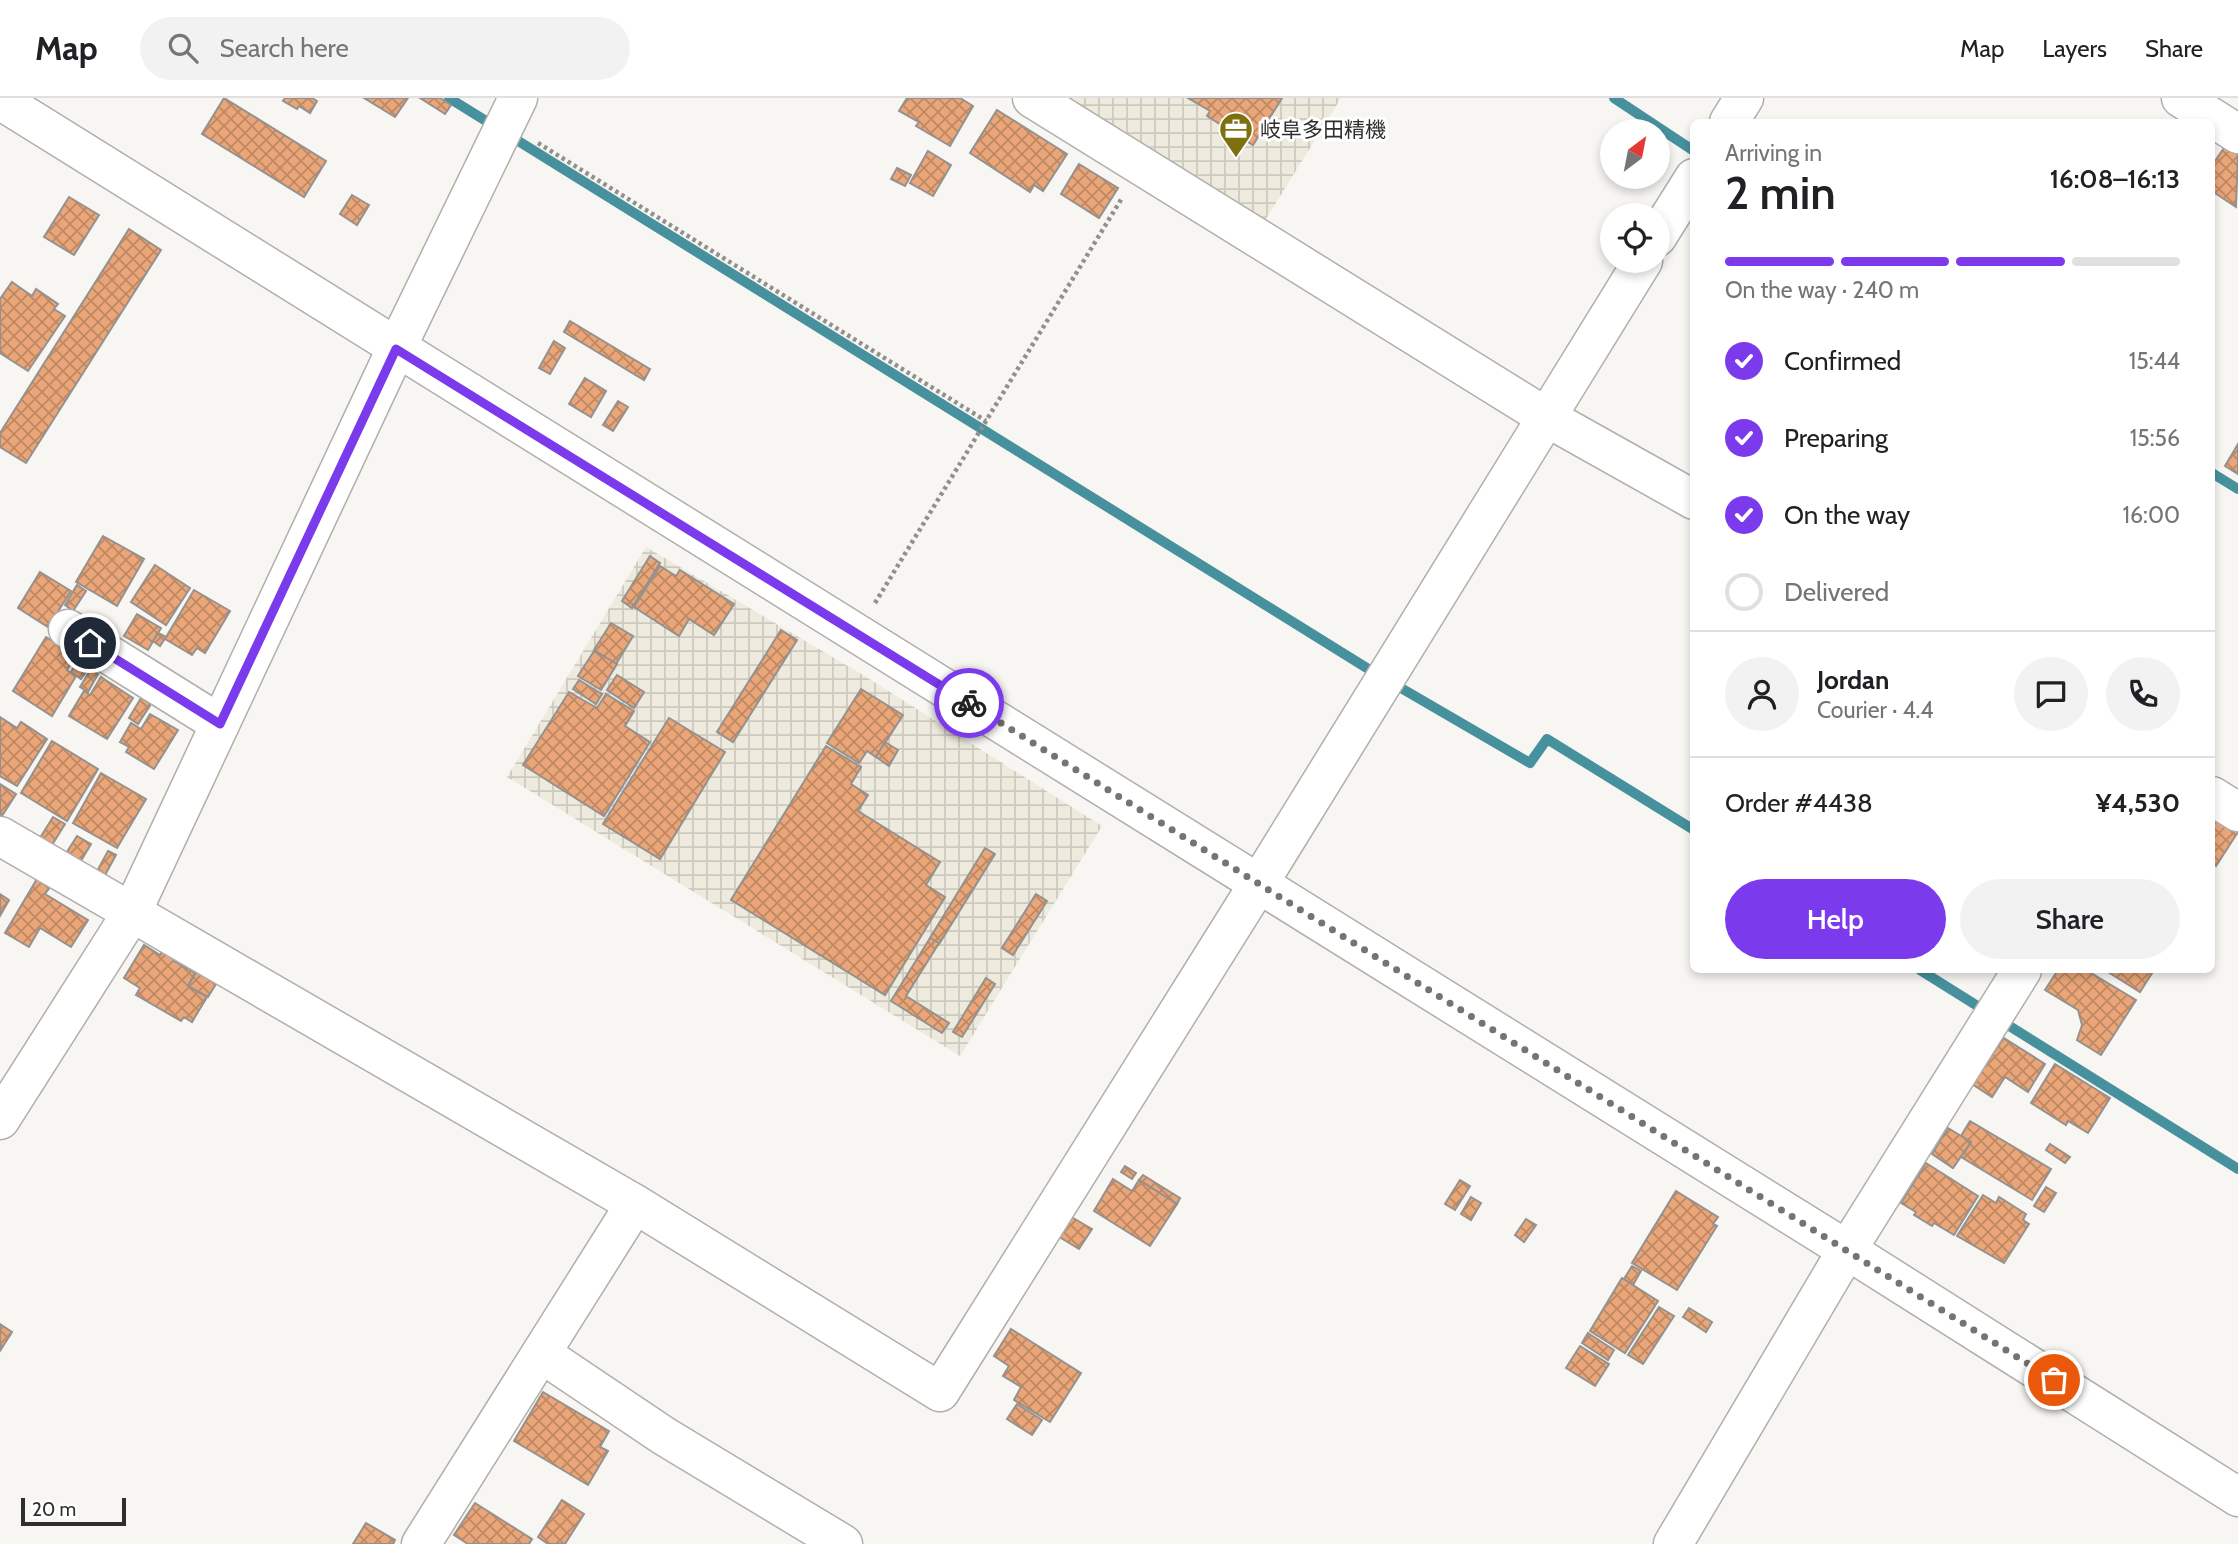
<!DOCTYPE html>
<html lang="en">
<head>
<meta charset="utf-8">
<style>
  :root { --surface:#fff; --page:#f2f2f2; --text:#202124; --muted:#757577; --line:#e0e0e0; --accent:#7c3aed }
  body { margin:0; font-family:Cabin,"Noto Sans JP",sans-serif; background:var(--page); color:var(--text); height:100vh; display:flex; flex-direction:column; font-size:26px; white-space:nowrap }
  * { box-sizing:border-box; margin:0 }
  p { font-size:23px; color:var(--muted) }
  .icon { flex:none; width:38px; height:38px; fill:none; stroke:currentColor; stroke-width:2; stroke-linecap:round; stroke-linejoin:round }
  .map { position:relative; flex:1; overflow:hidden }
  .side { position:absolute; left:1690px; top:21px; width:525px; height:854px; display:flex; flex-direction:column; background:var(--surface); border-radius:10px; box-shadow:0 4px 10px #0003 }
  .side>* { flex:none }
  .needle { width:46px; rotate:32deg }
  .fabs { position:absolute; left:1600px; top:21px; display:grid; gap:14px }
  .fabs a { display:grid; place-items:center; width:70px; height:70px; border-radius:50%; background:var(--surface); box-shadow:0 4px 10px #0003; font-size:35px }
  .scale { position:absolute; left:21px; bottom:18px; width:105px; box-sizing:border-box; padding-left:7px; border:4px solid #2e2e2c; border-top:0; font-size:19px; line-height:24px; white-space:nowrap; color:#2e2e2c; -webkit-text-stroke:5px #fff; paint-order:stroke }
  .pin { position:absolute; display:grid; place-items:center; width:60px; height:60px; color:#fff; margin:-30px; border:4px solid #fff; border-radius:50%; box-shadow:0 2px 7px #0007 }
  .courier { position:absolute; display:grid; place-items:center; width:70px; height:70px; margin:-35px; border:5px solid #7c3aed; border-radius:50%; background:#fff; color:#222; box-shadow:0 2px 9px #0007 }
  .summary em { font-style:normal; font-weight:600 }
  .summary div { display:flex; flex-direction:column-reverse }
  .summary { display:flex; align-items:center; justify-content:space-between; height:119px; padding:0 35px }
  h1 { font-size:46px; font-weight:600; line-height:52px }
  .bar { display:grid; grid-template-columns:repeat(4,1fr); gap:10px 7px; align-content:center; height:84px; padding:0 35px }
  .bar i { height:9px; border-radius:5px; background:var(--line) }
  .bar .current { background:var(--accent) }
  .bar p { grid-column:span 4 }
  .line { display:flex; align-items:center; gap:18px; padding:0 35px; border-top:2px solid var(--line) }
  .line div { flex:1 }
  .round { display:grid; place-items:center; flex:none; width:74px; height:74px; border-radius:37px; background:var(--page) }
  ol { padding:0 35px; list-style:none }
  li { display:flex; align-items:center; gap:21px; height:77px }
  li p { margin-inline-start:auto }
  li .icon { padding:7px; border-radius:50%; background:var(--accent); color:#fff; stroke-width:4 }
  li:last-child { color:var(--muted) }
  li i { width:38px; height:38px; border:4px solid var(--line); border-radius:50% }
  .primary-button { display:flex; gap:14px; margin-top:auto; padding:14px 35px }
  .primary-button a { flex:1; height:80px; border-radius:42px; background:var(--accent); color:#fff; font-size:28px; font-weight:600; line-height:80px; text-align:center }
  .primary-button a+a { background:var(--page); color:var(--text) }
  header { display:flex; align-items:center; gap:42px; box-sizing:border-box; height:98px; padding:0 35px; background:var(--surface); border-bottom:2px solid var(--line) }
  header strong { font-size:33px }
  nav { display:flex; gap:38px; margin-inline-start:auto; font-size:24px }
  .search { width:490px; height:63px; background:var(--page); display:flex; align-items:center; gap:18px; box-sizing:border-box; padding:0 24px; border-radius:38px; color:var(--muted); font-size:26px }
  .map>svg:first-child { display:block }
  .industrial { fill:url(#industrial-grid) }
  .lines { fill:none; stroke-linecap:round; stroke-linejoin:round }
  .stream { stroke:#46919d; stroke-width:10 }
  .building { fill:url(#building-cross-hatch); stroke:#95918e; stroke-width:2 }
  .minor-casing { stroke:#b1afab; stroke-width:41 }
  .path { stroke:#91908d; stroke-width:4.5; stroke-dasharray:3.5 3.5; stroke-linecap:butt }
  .minor { stroke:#fff; stroke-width:38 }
  .done { stroke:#757471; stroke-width:7; stroke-dasharray:0 12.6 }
  .route { stroke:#7c3aed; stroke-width:9 }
  .labels { text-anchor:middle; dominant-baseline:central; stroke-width:6; stroke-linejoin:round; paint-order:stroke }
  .poi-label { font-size:21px; fill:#2e2e2c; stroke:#fff; text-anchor:start }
</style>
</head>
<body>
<header>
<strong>Map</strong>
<div class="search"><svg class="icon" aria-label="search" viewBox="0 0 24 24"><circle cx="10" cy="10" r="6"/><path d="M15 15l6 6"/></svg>Search here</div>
<nav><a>Map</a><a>Layers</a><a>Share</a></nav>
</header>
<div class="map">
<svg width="2238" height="1446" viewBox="0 0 2238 1446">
  <defs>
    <pattern id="industrial-grid" width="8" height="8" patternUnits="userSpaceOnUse" patternTransform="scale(1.75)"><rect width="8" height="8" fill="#eeeade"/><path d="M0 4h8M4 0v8" fill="none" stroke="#ccc9bf"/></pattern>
    <pattern id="building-cross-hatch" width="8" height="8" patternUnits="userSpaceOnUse" patternTransform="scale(1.75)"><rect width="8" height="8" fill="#eaa678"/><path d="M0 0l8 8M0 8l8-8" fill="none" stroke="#be8863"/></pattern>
  </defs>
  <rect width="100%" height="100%" fill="#f8f6f2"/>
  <!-- industrial -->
  <g class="industrial">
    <path d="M1070 0H1341L1266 121Z"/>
    <path d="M646 449 863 577 1102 728 960 958 507 679Z"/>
  </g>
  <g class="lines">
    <!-- stream -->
    <g class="stream">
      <path d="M449 0 1370 572 1530 665 1547 641 1694 732"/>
      <path d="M1614 0 1694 53"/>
      <path d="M2212 375 2238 391"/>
      <path d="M1920 872 2238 1071"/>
    </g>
  </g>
  <!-- building -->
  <g class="building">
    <path d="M224 0 326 63 304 99 202 36Z"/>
    <path d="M285 0H312L317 3 310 15 299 8 297 11 283 3Z"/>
    <path d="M364 0H408L395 19Z"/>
    <path d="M420 0H440L451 7 445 16Z"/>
    <path d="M907 0H960L973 8 950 48 916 28 919 24 899 13Z"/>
    <path d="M1188 0H1282L1253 47 1207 18 1210 13Z"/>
    <path d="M997 12 1067 56 1043 93 1034 87 1030 94 970 55Z"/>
    <path d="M2226 47 2238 55 2236 109 2212 93V61L2215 63Z"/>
    <path d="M928 53 951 67 933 98 910 85Z"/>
    <path d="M1079 66 1118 90 1099 120 1061 96Z"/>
    <path d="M897 70 911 77 905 88 891 81Z"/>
    <path d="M352 97 369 107 357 127 340 116Z"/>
    <path d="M69 99 99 117 74 157 44 139Z"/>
    <path d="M129 131 161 152 26 365 0 349V335Z"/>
    <path d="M12 184 32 198 36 191 58 206 54 211 65 218 28 273 0 255V201Z"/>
    <path d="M570 223 650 271 644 282 564 234Z"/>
    <path d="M554 243 565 250 550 276 539 270Z"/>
    <path d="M585 280 606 293 591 319 569 306Z"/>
    <path d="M618 303 628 309 613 333 603 327Z"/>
    <path d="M2238 346V376L2225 368Z"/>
    <path d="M103 438 144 461 117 508 76 484Z"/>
    <path d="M650 458 660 465 632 510 622 503Z"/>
    <path d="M155 467 190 490 166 527 131 504Z"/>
    <path d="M660 468 676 478 680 472 734 506 714 537 689 521 679 538 634 509Z"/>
    <path d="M40 474 71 493 48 529 18 510Z"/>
    <path d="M77 487 86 493 73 513 65 507Z"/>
    <path d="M194 492 230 513 205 555 197 550 192 557 165 541Z"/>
    <path d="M137 516 161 530 148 552 124 538Z"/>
    <path d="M611 525 633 538 616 566 594 552Z"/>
    <path d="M781 532 797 542 733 644 717 634Z"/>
    <path d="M158 535 166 539 160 548 153 543Z"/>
    <path d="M46 539 76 557 67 572 76 578 52 618 13 593Z"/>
    <path d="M594 553 617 566 601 592 578 578Z"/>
    <path d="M80 559 91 566 81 581 71 574Z"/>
    <path d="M91 571 98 576 88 594 80 589Z"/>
    <path d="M617 577 644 594 634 610 607 592Z"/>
    <path d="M101 579 133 600 107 641 69 618 84 593 90 597Z"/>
    <path d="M579 582 602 596 596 606 573 591Z"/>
    <path d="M861 591 903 617 876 659 867 653 859 665 827 645Z"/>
    <path d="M569 594 597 610 606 596 634 613 625 628 650 644 604 718 523 667Z"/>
    <path d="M141 600 151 606 138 626 129 620Z"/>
    <path d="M150 616 178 632 154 671 126 654 129 649 120 644 131 625 141 631Z"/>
    <path d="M0 619 17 630 21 624 47 641 17 688 0 678Z"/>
    <path d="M669 620 725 654 660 761 603 726Z"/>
    <path d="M52 643 98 671 67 723 21 695Z"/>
    <path d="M885 644 898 652 889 668 876 659Z"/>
    <path d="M826 648 861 669 851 686 868 697 858 713 940 764 926 787 945 799 885 897 731 802Z"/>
    <path d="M101 675 146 701 117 750 73 725Z"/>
    <path d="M0 686 16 696 2 718 0 717Z"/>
    <path d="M2212 714 2238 730V734L2216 768 2212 765Z"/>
    <path d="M53 719 65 726 52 747 40 740Z"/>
    <path d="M77 738 91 746 79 766 65 757Z"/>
    <path d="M985 750 995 756 939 846 930 840Z"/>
    <path d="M108 753 116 757 104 779 96 775Z"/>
    <path d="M37 781 50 789 45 796 88 822 71 849 40 830 29 849 5 835Z"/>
    <path d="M0 796 9 802 0 818Z"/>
    <path d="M1036 796 1047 803 1013 857 1002 850Z"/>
    <path d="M930 840 939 845 906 898 949 925 942 935 891 903Z"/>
    <path d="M166 846 179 854 174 863 195 875 188 888 207 899 192 924 184 919 181 923 136 897 140 890 124 880 144 847 160 857Z"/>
    <path d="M201 866 221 878 208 899 188 888Z"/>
    <path d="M2058 872H2086L2136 902 2101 957 2077 942 2082 927 2078 912 2045 892Z"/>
    <path d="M2105 872H2154L2140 894Z"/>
    <path d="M986 880 995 886 962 939 953 934Z"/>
    <path d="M2004 940 2045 966 2028 994 2005 979 1992 999 1972 986Z"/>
    <path d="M2055 966 2110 1000 2088 1035 2068 1023 2066 1027 2031 1005Z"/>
    <path d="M1970 1023 2051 1071 2032 1102 1961 1059 1971 1044 1961 1038Z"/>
    <path d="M1948 1030 1971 1044 1953 1070 1932 1056Z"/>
    <path d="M2050 1046 2070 1059 2065 1065 2046 1052Z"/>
    <path d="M1926 1065 1978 1098 1954 1137 1934 1125 1932 1128 1914 1117 1916 1114 1901 1105Z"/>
    <path d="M1125 1068 1136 1075 1132 1081 1121 1074Z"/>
    <path d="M1143 1077 1180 1100 1177 1106 1139 1082Z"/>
    <path d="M1113 1081 1132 1093 1139 1082 1177 1106 1150 1148 1094 1113Z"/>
    <path d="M1460 1082 1470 1088 1455 1112 1445 1106Z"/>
    <path d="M2046 1089 2056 1095 2044 1114 2034 1108Z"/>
    <path d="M1676 1093 1718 1119 1713 1126 1717 1128 1677 1192 1632 1165Z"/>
    <path d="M1983 1097 1996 1105 1999 1099 2026 1116 2023 1122 2029 1126 2004 1165 1957 1138Z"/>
    <path d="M1471 1099 1481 1105 1471 1122 1461 1116Z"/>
    <path d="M1068 1117 1092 1131 1079 1151 1056 1137Z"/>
    <path d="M1526 1121 1536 1127 1524 1144 1515 1137Z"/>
    <path d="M1632 1168 1641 1173 1633 1187 1624 1181Z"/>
    <path d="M1622 1180 1658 1203 1625 1255 1590 1233Z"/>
    <path d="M1659 1209 1674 1218 1643 1266 1628 1257Z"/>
    <path d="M1689 1210 1712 1224 1706 1234 1683 1219Z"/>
    <path d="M0 1226 12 1234 0 1253Z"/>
    <path d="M1011 1231 1081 1275 1050 1324 1014 1302 1021 1289 1003 1278 1009 1268 994 1258Z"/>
    <path d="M1588 1235 1614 1252 1608 1262 1582 1245Z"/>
    <path d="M1580 1248 1609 1266 1595 1288 1566 1270Z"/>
    <path d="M543 1294 609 1333 600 1349 608 1353 588 1387 514 1343Z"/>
    <path d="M1017 1306 1042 1322 1032 1337 1007 1321Z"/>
    <path d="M562 1402 584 1416 565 1446H548L538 1439Z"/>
    <path d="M475 1405 532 1441 529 1446H468L454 1437Z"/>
    <path d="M366 1425 395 1442 393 1446H353Z"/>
  </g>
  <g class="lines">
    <!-- minor casing -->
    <g class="minor-casing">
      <g id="minor">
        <path d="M1032 0 1546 319 1694 402"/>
        <path d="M2181 0 2238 36"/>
        <path d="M0 2 1847 1152 2238 1399"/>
        <path d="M1729 24 1744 0"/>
        <path d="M1657 139 1694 80"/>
        <path d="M68 531 220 626"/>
        <path d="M2212 698 2238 714"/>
        <path d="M0 738 635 1106 940 1294 1259 785 1643 163"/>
        <path d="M0 1022 131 816 396 251 518 0"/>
        <path d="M542 1256 664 1338 843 1446"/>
        <path d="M421 1446 635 1106"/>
        <path d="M1673 1446 1847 1152 2022 872"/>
      </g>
    </g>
    <!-- path -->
    <g class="path">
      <path d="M538 45 986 323"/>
      <path d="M875 505 1122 100"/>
    </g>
    <!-- minor -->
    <use href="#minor" class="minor"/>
  </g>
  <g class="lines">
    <!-- done -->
    <path class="done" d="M969 605 2054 1282"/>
    <!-- route -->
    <path class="route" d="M90 545 220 626 396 251 969 605"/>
  </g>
  <!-- icons -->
  <defs>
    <g id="office-pin" transform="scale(1.75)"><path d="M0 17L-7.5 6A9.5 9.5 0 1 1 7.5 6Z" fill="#7e700f" stroke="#fff"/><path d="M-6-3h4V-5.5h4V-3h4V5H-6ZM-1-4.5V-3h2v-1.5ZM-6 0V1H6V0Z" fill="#fff"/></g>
  </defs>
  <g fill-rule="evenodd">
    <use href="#office-pin" x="1236" y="31"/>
  </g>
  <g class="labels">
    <!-- poi labels -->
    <g class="poi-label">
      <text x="1260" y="31">岐阜多田精機</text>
    </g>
  </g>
</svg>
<div class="fabs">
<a><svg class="needle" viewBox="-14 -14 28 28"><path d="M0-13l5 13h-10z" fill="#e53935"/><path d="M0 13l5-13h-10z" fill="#757577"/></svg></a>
<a><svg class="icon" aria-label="locate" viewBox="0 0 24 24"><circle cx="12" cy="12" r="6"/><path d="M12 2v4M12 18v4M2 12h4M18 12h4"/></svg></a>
</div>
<div class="scale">20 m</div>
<div class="pin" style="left:2054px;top:1282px;background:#ea580c"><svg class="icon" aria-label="bag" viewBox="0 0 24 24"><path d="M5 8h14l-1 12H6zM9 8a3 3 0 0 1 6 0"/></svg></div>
<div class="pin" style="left:90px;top:545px;background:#1f2937"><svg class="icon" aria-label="home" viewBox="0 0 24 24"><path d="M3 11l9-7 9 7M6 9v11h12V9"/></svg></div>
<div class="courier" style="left:969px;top:605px"><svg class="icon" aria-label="bike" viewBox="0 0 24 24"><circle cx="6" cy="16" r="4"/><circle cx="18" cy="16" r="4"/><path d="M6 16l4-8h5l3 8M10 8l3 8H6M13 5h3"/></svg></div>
<section class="side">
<div class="summary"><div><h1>2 min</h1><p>Arriving in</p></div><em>16:08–16:13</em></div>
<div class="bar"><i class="current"></i><i class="current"></i><i class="current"></i><i></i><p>On the way · 240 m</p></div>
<ol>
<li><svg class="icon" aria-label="check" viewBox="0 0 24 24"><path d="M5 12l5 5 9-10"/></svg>Confirmed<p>15:44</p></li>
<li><svg class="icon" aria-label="check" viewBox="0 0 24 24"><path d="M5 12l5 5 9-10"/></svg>Preparing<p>15:56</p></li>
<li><svg class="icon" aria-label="check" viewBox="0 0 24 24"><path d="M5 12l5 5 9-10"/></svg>On the way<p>16:00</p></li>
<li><i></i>Delivered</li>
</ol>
<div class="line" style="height:126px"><a class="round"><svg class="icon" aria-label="person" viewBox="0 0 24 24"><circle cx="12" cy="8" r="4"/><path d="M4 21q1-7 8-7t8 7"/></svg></a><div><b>Jordan</b><p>Courier · 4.4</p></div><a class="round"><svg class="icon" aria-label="chat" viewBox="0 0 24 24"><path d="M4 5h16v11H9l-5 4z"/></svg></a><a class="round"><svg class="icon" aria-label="phone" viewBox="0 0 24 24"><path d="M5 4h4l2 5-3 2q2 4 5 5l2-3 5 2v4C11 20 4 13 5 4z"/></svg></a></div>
<div class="line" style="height:91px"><div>Order #4438</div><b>¥4,530</b></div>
<div class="primary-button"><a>Help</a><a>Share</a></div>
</section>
</div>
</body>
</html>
